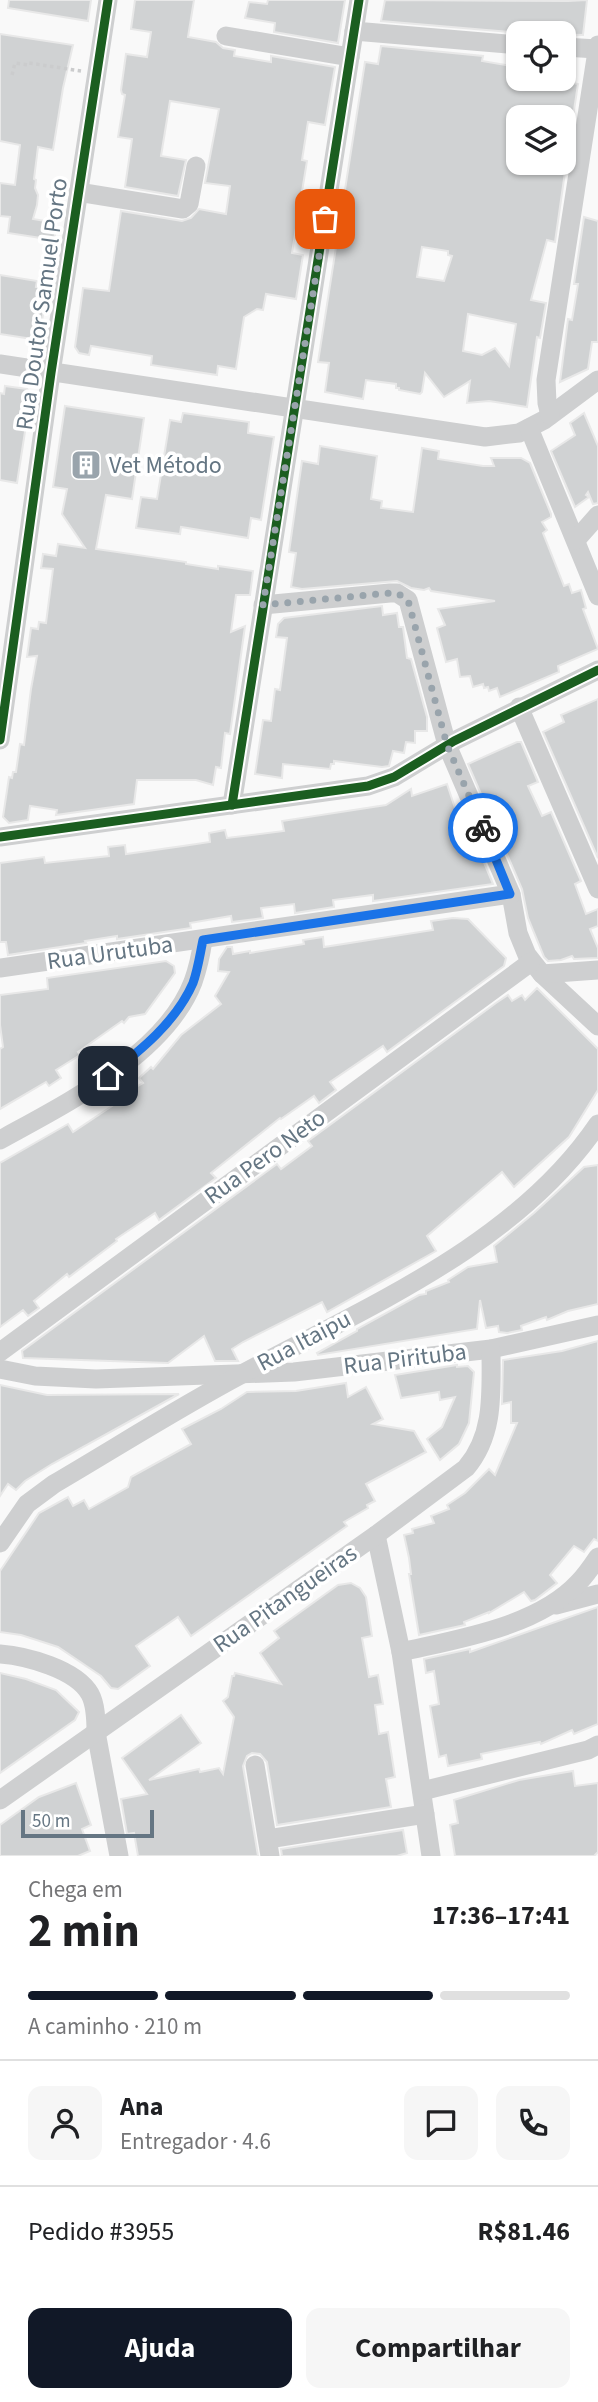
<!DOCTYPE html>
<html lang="pt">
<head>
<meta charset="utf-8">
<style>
  :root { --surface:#fff; --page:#f6f6f6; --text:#202124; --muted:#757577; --line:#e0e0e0; --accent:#111827 }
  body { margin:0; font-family:"Source Sans 3",sans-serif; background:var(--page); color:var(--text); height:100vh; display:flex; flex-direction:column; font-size:26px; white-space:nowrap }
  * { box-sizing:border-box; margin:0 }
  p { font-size:23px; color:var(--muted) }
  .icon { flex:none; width:38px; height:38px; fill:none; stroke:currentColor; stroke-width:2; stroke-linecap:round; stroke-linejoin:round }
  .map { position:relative; height:1856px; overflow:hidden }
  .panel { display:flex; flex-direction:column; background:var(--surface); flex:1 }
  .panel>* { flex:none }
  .tools { position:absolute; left:506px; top:21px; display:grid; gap:14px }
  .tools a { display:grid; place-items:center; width:70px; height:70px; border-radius:14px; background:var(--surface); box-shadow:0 2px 5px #0004; font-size:35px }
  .scale { position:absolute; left:21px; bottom:18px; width:133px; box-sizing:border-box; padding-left:7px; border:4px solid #657683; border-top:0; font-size:19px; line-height:24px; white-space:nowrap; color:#657683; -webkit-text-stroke:5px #fff; paint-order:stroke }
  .pin { position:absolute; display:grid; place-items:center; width:60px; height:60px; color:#fff; margin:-30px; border-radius:14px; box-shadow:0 4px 10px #0006 }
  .courier { position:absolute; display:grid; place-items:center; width:70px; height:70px; margin:-35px; border:5px solid #1a73e8; border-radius:50%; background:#fff; color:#222; box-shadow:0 2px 9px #0007 }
  .overview em { font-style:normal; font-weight:700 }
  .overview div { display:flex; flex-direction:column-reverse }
  .overview { display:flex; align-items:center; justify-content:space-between; height:119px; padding:0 28px }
  h1 { font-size:46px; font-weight:700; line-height:52px }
  .bar { display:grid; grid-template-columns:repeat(4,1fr); gap:10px 7px; align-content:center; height:84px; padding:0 28px }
  .bar i { height:9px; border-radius:5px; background:var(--line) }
  .bar .current { background:var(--accent) }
  .bar p { grid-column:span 4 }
  .line { display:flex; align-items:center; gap:18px; padding:0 28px; border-top:2px solid var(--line) }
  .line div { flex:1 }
  .round { display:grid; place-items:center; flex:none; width:74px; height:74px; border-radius:14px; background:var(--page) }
  .cta { display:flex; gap:14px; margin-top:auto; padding:14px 28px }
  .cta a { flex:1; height:80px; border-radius:14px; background:var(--accent); color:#fff; font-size:28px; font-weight:700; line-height:80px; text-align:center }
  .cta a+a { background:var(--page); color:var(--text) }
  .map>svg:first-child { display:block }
  .building { fill:#d0d2d3; stroke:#e8e8e8; stroke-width:2; fill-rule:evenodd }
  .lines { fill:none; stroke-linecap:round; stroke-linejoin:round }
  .path { stroke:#cbcccd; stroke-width:3.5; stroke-dasharray:3.5 3.5; stroke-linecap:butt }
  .minor { stroke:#cecfd0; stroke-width:19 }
  .cycleway-casing { stroke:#fff; stroke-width:13 }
  .cycleway { stroke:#1b5e20; stroke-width:9 }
  .done { stroke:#99a4ac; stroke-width:7; stroke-dasharray:0 12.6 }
  .route { stroke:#1a73e8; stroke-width:9 }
  .labels { text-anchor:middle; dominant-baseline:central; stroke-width:7; stroke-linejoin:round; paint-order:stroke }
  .street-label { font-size:24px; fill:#657683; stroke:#fff }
  .poi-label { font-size:24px; fill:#657683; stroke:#fff; text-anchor:start }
</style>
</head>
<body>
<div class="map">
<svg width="598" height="1856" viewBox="0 0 598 1856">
  <rect width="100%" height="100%" fill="#f9f9f9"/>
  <!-- building -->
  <g class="building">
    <path d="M9 0H91L88 21 8 8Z"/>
    <path d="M135 0H194L188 37 216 42 223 48 235 50 234 56 271 62V56L335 67 325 125 308 122 302 160 307 161 292 253 303 255 296 299 266 294 263 310 257 309 244 317 236 369 218 366 217 375 151 365 152 356 91 346 89 355 79 353 75 347 83 288 109 291 121 211 182 221 191 218 199 209 226 214 230 186 205 183 219 109 170 101 161 156 186 160 178 196 125 187 132 139 118 137 125 95 122 94 121 90 126 54 147 57 151 32 131 29Z"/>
    <path d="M268 0H345L338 43 274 32 275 23 245 18 249 2 267 4Z"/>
    <path d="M385 0 568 1 587 0 583 35 521 33 381 21Z"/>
    <path d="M0 34 73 45 63 88 53 150 38 147 34 179 36 180 35 188 38 195 37 205 33 219 57 223 54 240 8 233 10 217 0 216V183L15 185 20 145 0 141Z"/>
    <path d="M381 46 483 56 482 61 518 67V79H567V82L578 84 573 117H518V163H556L555 170 565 172 555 242 547 240 531 300 546 303 540 338 537 337 527 407 489 401 467 403 470 381 444 397 425 373 422 392 420 394 399 390V388H396V384L366 380 363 399 325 392 329 363 318 362 365 62 378 64ZM422 247 448 251V255L452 256 444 281 417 277ZM468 314 516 324 509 366 495 348 482 355 463 351Z"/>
    <path d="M584 217 598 221V342H592L588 369 560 382 568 319 572 320 578 284H574Z"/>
    <path d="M0 275 37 281 36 287 47 289 39 340 0 334Z"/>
    <path d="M5 386 27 389 31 393 17 483 0 480V393L4 394Z"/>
    <path d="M65 406 144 418 132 499 106 495 96 549 186 562V564L218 569V566L253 571 250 595H236L231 632 245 626 230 734 225 733 221 768 216 767 213 785 196 780H137L134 804 56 815 57 810 30 806 28 820 9 823 3 817 9 777 12 778 13 772H16L20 744 24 745 31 689 37 656 27 657 31 628 38 629 39 622 46 623 53 569 41 568 43 554 56 556 58 544 85 548 62 514 67 489 53 487Z"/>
    <path d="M183 413 249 422 248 433 274 437 261 520 251 518 248 538 181 527 180 534 136 528 141 497 157 499 170 420 181 422Z"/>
    <path d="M584 413 598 446V503L593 504 588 492 586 495 589 497 575 507 551 451 575 435 570 423Z"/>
    <path d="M320 446 377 456 371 499 382 501 381 508 413 512 422 448 439 451 438 459 483 466H494L491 458H521L530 463 551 514V517L542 522 547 530 543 533 564 586 569 584 572 593 581 590 586 608 583 609 598 649 558 666 559 672 500 697 497 688 489 691 488 687 484 688 483 684 473 687 470 676 460 677 457 659 446 662 437 628 445 625 438 609 495 601 431 591 429 588 424 590 411 588 397 581 302 589 291 587 296 553 289 552 302 461 318 464Z"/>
    <path d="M382 606 383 615 397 613 399 627H403L407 658 411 659 427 717V731H415V743L406 742 404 753 393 751 389 766 382 767 334 761V764H331L330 769 283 764 282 778 255 774 263 720 271 721 275 689 280 690 287 638 276 637 278 624 284 618Z"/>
    <path d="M598 699V858L543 732 564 722 561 715Z"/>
    <path d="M517 742H521L538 782 528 786 542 816 551 812 581 881 575 884 586 914 598 909V926L590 929 598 948V958L574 959 572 956 561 960 548 961 544 957 528 918 522 889 468 764Z"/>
    <path d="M447 784 465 838 473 836 493 884 373 901V895L333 900 334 907 295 913 294 904 261 908 263 918 232 922 231 916 190 923 191 928 117 939V936L85 941 86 943 8 955 6 942H0V863L44 857 45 863 109 856 108 847 125 845 126 854 183 846 210 842 209 833 225 830 227 838 284 831 282 821 386 805 411 789 412 796Z"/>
    <path d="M453 918 468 919 506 958 504 966 387 1052 383 1046 330 1082 336 1090 319 1103 314 1096 281 1119 280 1118 211 1173 216 1178 159 1220 155 1213 116 1239 117 1241 69 1277 67 1274 34 1301 39 1308 28 1316 23 1310 0 1327V1163L68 1124 73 1132 130 1094 131 1090 143 1083 139 1078 151 1067 153 1069 181 1035 221 1004 215 996 229 972 218 971 219 959 227 947H232L233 954 250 951V953L304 944 303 940 323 937 324 947 433 930 431 921Z"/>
    <path d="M166 961 174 966 175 973 145 1014 129 1017 124 1023 122 1021 78 1052 80 1055 56 1070 61 1078 49 1086 46 1082 0 1109V1049L3 1047 0 1025V995L48 989 47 978Z"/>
    <path d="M537 988 598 1049V1090L569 1137 514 1187 502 1172 427 1236 436 1251 327 1312 322 1302 243 1342 232 1349 238 1361H215L204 1336 168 1363 23 1358 22 1351 277 1164 281 1169 312 1146 308 1141 496 1003 508 995 512 1001 522 995 525 1000Z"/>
    <path d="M598 1165V1304L568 1311 547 1320 546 1317 521 1326 522 1330 507 1333 499 1332 498 1326 486 1328 480 1300 477 1329 318 1355 317 1353 357 1331V1329L419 1295 426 1294V1291L449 1282 448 1280 468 1267 497 1262 494 1246 534 1213 584 1167Z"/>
    <path d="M598 1341V1541L594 1539 584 1552 574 1546 550 1575 557 1583 535 1600 531 1601 524 1592 489 1613V1612L464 1622 465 1625 419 1635 409 1574H411L409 1558 404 1535 413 1533 412 1529 434 1523 431 1516 449 1509 447 1505 465 1493 489 1469 495 1475 517 1423H511V1402L502 1404 503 1360 562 1351Z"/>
    <path d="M457 1365V1367L468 1366 474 1372 469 1423 459 1444 440 1460 427 1439 442 1427 455 1397 440 1400 439 1392 401 1398 395 1375Z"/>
    <path d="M346 1383 348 1397 366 1387 383 1419 373 1424 414 1431 426 1452 366 1484 375 1501 367 1505 368 1508 344 1522 347 1526 191 1636 178 1617 136 1646 150 1666 118 1689 111 1688 101 1676 58 1647 21 1635 0 1632V1571L39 1513 68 1497 73 1506 84 1500 89 1509 128 1487 131 1477 191 1444 182 1429 221 1409 247 1392 296 1391Z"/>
    <path d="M0 1385 47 1395 179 1394 52 1464 25 1481 16 1490 8 1484 0 1496Z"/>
    <path d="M351 1583 360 1588 366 1597 372 1636 362 1638 369 1677 378 1675 383 1704 375 1705 379 1734 388 1732 395 1777 386 1779 391 1807 277 1825 267 1762 260 1754 252 1753 247 1756 243 1766 258 1856H138L134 1833 127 1834 121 1799 147 1794 122 1758 181 1715 201 1743 149 1780 199 1769 200 1772 219 1768 223 1774 234 1717 223 1701 228 1697 232 1676H234L235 1673 281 1684 260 1653 279 1638 274 1631 338 1585Z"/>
    <path d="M598 1607V1724L574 1734 572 1730 541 1744 540 1742 481 1754 482 1759 448 1766 446 1755 439 1757 430 1706 439 1704 434 1671 426 1673 424 1659 470 1649V1652Z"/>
    <path d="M0 1673 26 1679 56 1690 79 1712 75 1720 0 1773Z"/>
    <path d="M573 1771 575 1786 598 1783V1852L594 1856H455L450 1825 458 1823 454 1800 519 1780Z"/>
    <path d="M76 1783 91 1825 82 1829 90 1851 78 1856H0V1825L39 1797Z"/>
    <path d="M403 1830 407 1853 397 1856H282L281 1849Z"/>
  </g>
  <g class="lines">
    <!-- path -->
    <path class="path" d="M12 75 15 63 28 65 29 63 81 71"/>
    <!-- minor -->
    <g class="minor">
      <path d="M354 31 518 45"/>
      <path d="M226 36 350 57"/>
      <path d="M564 47 597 49"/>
      <path d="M78 192 183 209 189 204 196 166"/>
      <path d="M0 364 485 437 519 433 544 420 598 380"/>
      <path d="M550 415 547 403 546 380 598 45"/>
      <path d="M529 428 598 596"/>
      <path d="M576 540 598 515"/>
      <path d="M263 605 390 593H397L408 600 447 745 511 894 518 933 527 955 542 974 598 1026"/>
      <path d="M519 707 598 889"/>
      <path d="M0 740 51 373 108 0"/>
      <path d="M232 805 359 0"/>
      <path d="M0 837 368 786 394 777 454 741 598 670"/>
      <path d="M0 968 511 894"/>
      <path d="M542 974 598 970"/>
      <path d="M0 1140C65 1104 165 1055 193 982 198 968 201 954 203 940"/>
      <path d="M0 1352 531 962"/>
      <path d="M0 1369 35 1376 96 1379 294 1372 491 1349 598 1325"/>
      <path d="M376 1535 401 1652 431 1856"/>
      <path d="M0 1543 27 1504 54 1484C117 1447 178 1408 242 1374 366 1307 516 1245 598 1124"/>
      <path d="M556 1605 598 1594"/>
      <path d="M401 1652C457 1639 537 1627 578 1583 586 1575 592 1566 598 1557"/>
      <path d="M0 1654C26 1656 76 1669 90 1694 96 1705 96 1720 96 1732L119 1856"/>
      <path d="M255 1765 270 1856"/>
      <path d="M422 1791 588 1750 598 1745"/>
      <path d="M0 1800 376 1535 466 1468C495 1434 491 1391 491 1349"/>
      <path d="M268 1839 425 1814"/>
    </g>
    <!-- cycleway casing -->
    <g class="cycleway-casing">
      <g id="cycleway">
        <path d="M0 740 51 373 108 0"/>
        <path d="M232 805 359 0"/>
        <path d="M0 837 368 786 394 777 454 741 598 670"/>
      </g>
    </g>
    <!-- cycleway -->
    <use href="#cycleway" class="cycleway"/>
  </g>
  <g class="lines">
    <!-- done -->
    <path class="done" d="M325 219 263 605 390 593H397L408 600 447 745 483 828"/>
    <!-- route -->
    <path class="route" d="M108 1076C141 1050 176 1022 193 983 198 969 200 954 203 940L510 894 483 828"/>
  </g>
  <!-- icons -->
  <defs>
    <g id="building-square" transform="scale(1.575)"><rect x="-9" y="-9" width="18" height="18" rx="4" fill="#99a4ac" stroke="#fff"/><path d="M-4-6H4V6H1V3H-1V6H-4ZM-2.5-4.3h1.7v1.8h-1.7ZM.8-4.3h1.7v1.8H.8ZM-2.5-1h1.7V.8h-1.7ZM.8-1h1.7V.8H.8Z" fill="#fff"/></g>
  </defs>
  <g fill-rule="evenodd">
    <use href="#building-square" x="86" y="465"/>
  </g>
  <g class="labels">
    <!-- street labels -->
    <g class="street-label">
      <text transform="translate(42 304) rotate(-82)">Rua Doutor Samuel Porto</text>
      <text transform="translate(110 953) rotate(-8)">Rua Urutuba</text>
      <text transform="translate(265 1157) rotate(-36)">Rua Pero Neto</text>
      <text transform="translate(304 1341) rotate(-28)">Rua Itaipu</text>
      <text transform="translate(405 1359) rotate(-7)">Rua Pirituba</text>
      <text transform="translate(285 1599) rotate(-35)">Rua Pitangueiras</text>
    </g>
    <!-- poi labels -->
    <g class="poi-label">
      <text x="109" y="465">Vet Método</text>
    </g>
  </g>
</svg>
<div class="tools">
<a><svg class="icon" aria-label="locate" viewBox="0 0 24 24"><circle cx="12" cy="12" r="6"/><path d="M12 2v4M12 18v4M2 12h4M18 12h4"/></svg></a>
<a><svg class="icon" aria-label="layers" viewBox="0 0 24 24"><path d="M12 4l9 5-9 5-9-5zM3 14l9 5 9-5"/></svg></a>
</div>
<div class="scale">50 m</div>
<div class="pin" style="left:325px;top:219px;background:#ea580c"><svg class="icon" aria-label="bag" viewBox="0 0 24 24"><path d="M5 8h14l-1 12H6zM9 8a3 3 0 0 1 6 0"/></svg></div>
<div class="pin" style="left:108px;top:1076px;background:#1f2937"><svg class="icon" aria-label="home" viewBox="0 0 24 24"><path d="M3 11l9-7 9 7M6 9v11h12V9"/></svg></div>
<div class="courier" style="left:483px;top:828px"><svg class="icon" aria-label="bike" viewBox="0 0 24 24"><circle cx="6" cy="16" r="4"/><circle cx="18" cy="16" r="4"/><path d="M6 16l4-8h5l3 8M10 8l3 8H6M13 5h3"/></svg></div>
</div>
<section class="panel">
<div class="overview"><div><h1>2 min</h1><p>Chega em</p></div><em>17:36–17:41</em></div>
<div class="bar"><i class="current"></i><i class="current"></i><i class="current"></i><i></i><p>A caminho · 210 m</p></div>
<div class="line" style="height:126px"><a class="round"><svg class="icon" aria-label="person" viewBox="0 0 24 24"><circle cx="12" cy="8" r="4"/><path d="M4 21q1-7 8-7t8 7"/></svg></a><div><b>Ana</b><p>Entregador · 4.6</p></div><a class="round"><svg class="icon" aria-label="chat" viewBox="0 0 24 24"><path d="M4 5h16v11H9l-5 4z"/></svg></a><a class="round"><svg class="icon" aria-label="phone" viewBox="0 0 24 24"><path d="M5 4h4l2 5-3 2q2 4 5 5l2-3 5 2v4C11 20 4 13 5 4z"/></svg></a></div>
<div class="line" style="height:91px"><div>Pedido #3955</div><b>R$81.46</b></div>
<div class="cta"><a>Ajuda</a><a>Compartilhar</a></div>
</section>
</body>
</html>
